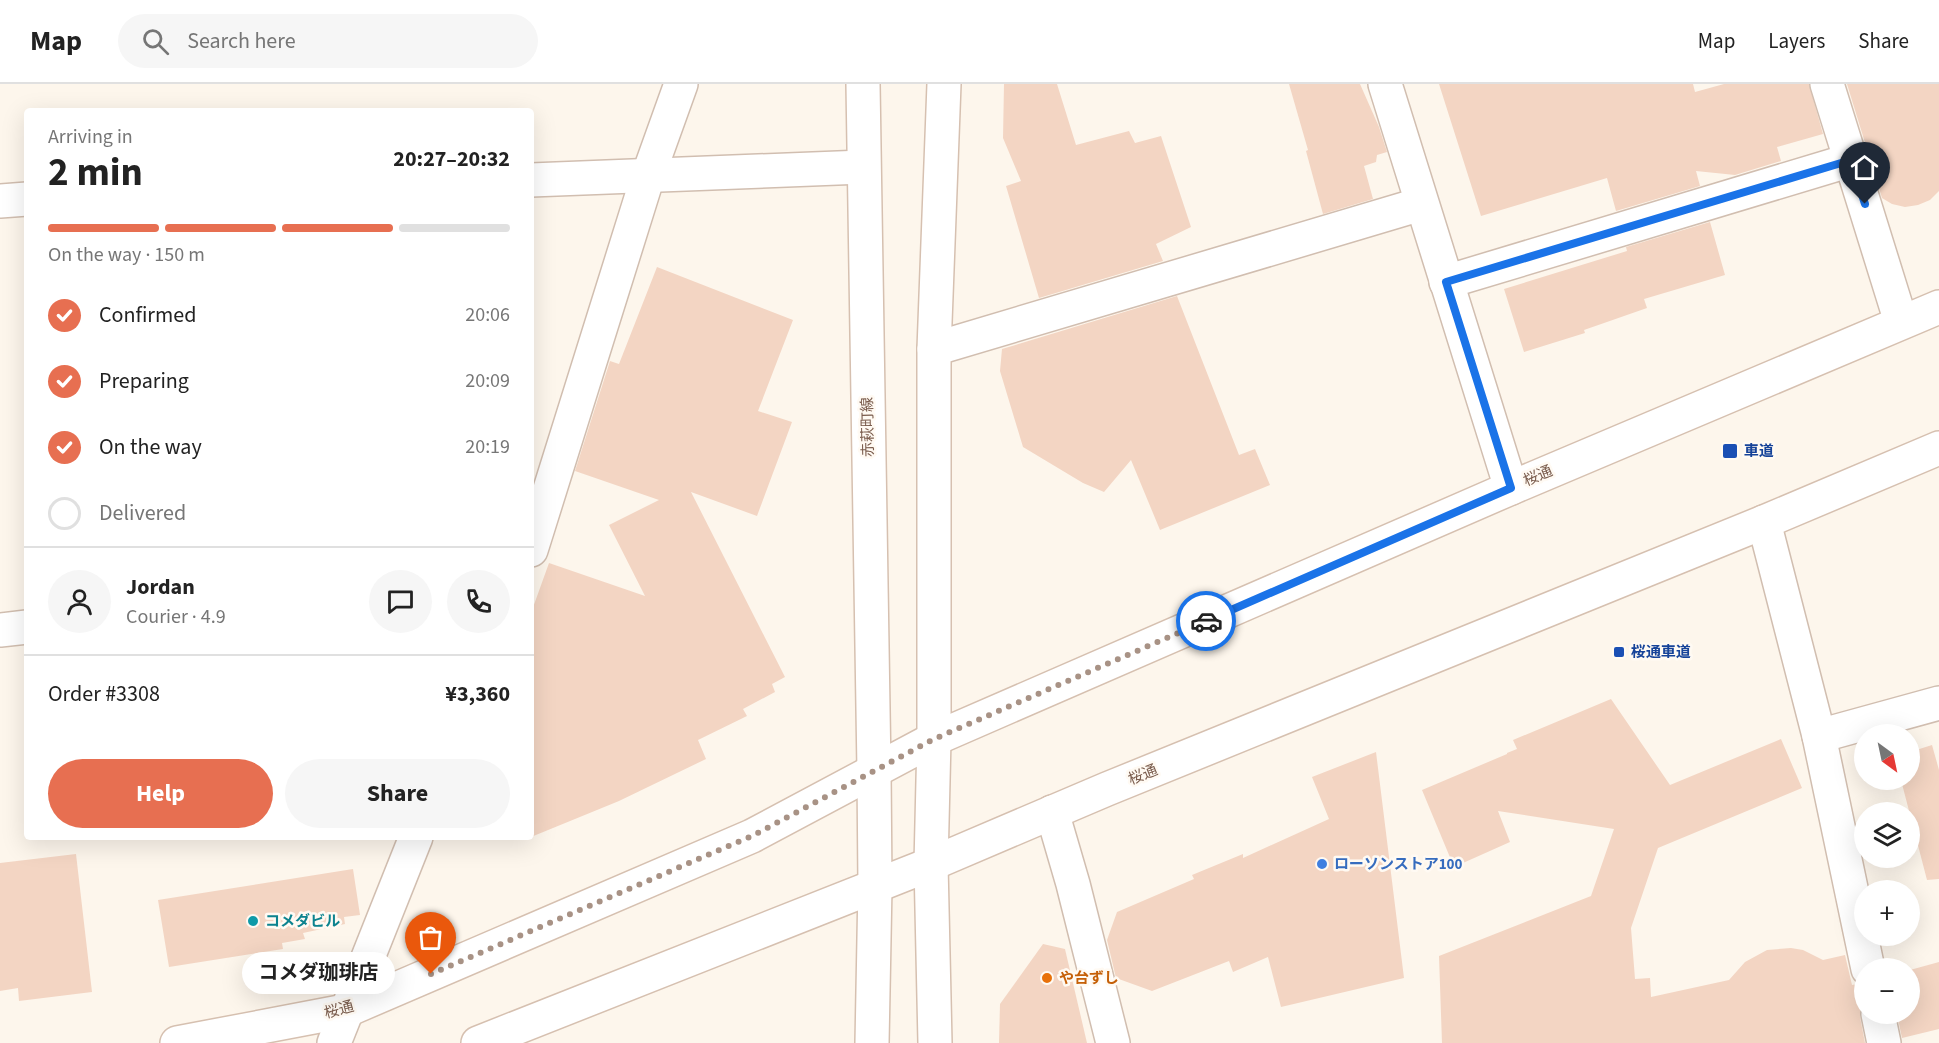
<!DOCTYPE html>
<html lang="en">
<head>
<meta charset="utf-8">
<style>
  :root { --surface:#fff; --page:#f6f6f6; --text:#222; --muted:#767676; --line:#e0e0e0; --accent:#e76f51 }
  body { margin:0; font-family:"Source Sans 3","Noto Sans JP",sans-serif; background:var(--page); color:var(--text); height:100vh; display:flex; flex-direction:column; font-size:22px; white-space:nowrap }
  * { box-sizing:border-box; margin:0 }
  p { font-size:20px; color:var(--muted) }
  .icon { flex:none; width:33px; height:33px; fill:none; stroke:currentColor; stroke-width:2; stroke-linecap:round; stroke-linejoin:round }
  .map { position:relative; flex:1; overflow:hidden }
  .details { position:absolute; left:24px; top:24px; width:510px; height:732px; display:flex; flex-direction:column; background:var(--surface); border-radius:6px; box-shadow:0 6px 24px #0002 }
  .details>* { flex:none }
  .needle { width:39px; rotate:147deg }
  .tools { position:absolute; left:1854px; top:640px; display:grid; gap:12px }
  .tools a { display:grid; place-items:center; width:66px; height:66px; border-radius:50%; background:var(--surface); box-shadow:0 6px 24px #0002; font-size:30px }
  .pin { position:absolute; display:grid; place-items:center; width:51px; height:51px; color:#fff; margin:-62px -26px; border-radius:50% 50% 50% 0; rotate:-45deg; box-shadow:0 0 6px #0007 }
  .pin .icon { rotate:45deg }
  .courier { position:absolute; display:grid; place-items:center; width:60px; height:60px; margin:-30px; border:4px solid #1a73e8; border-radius:50%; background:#fff; color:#222; box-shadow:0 2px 8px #0007 }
  .bubble { position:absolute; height:42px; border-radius:21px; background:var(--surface); box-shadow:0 6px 24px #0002; font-size:20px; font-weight:700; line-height:42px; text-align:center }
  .overview em { font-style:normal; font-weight:700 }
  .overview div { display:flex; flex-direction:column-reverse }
  .overview { display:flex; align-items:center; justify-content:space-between; height:102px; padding:0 24px }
  h1 { font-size:39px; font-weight:700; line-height:45px }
  .bar { display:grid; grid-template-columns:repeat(4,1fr); gap:9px 6px; align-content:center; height:72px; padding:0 24px }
  .bar i { height:8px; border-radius:4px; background:var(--line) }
  .bar .on { background:var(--accent) }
  .bar p { grid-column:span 4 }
  .line { display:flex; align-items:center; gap:15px; padding:0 24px; border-top:2px solid var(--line) }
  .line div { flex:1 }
  .round { display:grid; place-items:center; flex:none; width:63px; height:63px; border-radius:32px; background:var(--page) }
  ol { padding:0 24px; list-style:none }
  li { display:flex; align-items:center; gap:18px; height:66px }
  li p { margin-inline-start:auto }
  li .icon { padding:6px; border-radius:50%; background:var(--accent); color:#fff; stroke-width:4 }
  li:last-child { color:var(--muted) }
  li i { width:33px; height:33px; border:3px solid var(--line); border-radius:50% }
  .button { display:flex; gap:12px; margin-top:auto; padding:12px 24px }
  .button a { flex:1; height:69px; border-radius:36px; background:var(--accent); color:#fff; font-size:24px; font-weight:700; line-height:69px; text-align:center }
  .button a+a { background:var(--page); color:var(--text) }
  header { display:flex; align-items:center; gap:36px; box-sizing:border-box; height:84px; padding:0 30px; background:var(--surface); border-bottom:2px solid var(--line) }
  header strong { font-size:28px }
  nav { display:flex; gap:33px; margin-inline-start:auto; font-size:21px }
  .search { width:420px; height:54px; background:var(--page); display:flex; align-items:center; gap:15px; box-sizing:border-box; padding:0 21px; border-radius:33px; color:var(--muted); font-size:22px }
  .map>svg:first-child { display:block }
  .building { fill:#f3d5c3 }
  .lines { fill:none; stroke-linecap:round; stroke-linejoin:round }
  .street-casing { stroke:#d1beb0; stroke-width:36 }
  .secondary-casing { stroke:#d6c0b0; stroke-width:36 }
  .street { stroke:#fff; stroke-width:33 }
  .secondary { stroke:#fff; stroke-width:33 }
  .done { stroke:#a89285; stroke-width:6; stroke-dasharray:0 10.8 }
  .route { stroke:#1a73e8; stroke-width:8 }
  .transit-dot { fill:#1a4fb4; stroke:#fffaf3; stroke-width:2 }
  .shop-dot { fill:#3f7fe0; stroke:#fffaf3; stroke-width:2 }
  .culture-dot { fill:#0f9aa8; stroke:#fffaf3; stroke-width:2 }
  .food-dot { fill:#e8710a; stroke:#fffaf3; stroke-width:2 }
  .labels { text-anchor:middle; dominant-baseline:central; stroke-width:5; stroke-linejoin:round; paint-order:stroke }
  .street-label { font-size:15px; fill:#7a5c4d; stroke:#fffaf3 }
  .transit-label { font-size:15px; font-weight:bold; fill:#164399; stroke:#fffaf3; text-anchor:start }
  .shop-label { font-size:15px; font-weight:bold; fill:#366cbe; stroke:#fffaf3; text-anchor:start }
  .culture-label { font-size:15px; font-weight:bold; fill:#0d838f; stroke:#fffaf3; text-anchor:start }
  .food-label { font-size:15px; font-weight:bold; fill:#c56008; stroke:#fffaf3; text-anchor:start }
</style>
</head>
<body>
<header>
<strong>Map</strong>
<div class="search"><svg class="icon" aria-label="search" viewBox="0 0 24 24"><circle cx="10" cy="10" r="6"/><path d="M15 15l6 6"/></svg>Search here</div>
<nav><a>Map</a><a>Layers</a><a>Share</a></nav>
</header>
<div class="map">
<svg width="1939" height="959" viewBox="0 0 1939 959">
  <rect width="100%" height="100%" fill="#fdf6ec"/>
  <!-- building -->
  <g class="building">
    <path d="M1004 0H1057L1076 61 1129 47 1135 59 1161 52 1191 143 1156 160 1163 177 1039 214 1006 102 1021 97 1003 54Z"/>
    <path d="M1289 0H1360L1379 43 1387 68 1377 71 1376 78 1364 82 1373 115 1323 130 1306 67 1308 66Z"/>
    <path d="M1439 0H1693L1695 8 1724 0H1809L1823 50 1777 63 1781 77 1735 91 1696 87 1700 102 1616 127 1607 94 1481 132Z"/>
    <path d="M1847 0H1939V107L1930 116 1918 121 1905 123 1892 120 1882 114Z"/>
    <path d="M1710 138 1725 191 1644 215 1647 224 1584 246 1585 249 1524 268 1504 205 1627 167 1626 163Z"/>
    <path d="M657 183 793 236 758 327 792 338 757 432 691 408 785 593 772 600 775 608 743 625 747 632 698 656 706 675 619 717 531 753V529L549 479 645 512 609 441 659 416 575 387 610 277 619 280Z"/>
    <path d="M1177 212 1239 371 1255 365 1270 401 1160 446 1131 376 1104 408 1083 399 1023 363 1000 287 1002 265Z"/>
    <path d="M1611 615 1670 701 1781 655 1802 704 1658 764 1631 844 1635 895 1650 894 1651 913 1729 896 1745 878 1767 866 1791 864 1803 866 1823 876 1845 871 1852 901 1857 900 1864 903V917L1860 925V933L1865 959H1442L1439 872 1591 812 1614 745 1498 727 1510 758 1454 783 1422 706 1507 670V669L1517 665 1513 656Z"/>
    <path d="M1932 661 1939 686V795L1927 796 1901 696H1910V668Z"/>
    <path d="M1376 668 1404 894 1281 923 1268 873 1233 888 1229 877 1152 907 1116 894 1107 856 1117 828 1194 795 1192 791 1243 770V774L1329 735 1312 693Z"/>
    <path d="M76 770 92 908 19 917 18 904 0 907V779Z"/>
    <path d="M353 785 360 831 344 833 345 840 303 849 305 855 282 859 283 865 169 883 158 816Z"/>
    <path d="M1043 860 1065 865 1087 959H999L1000 920Z"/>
    <path d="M1939 878V945L1902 954 1897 930H1910V886Z"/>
  </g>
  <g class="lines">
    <!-- street casing -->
    <g class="street-casing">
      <g id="street">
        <path d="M1385 0 1511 404"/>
        <path d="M1827 0 1901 238"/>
        <path d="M531 96 863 83"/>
        <path d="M0 117 27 115"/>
        <path d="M1446 198 1851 76"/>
        <path d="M934 265 1421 120"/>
        <path d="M1764 438 1819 652 1868 885"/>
        <path d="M531 466 648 92 681 0"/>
        <path d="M0 546 27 543"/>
        <path d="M1819 652 1939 619"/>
        <path d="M1052 728 1073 800 1113 959"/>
        <path d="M1878 930 1884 959"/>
        <path d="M334 959 416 753"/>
      </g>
    </g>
    <!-- secondary casing -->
    <g class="secondary-casing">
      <g id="secondary">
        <path d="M863 0 874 687 875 802 872 959"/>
        <path d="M177 959 345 927 752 752 934 655 1511 404 1939 223"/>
        <path d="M478 959 931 780 1107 705 1764 438 1939 364"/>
        <path d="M935 959 931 780 934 655V265L944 0"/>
      </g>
    </g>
    <!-- street -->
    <use href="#street" class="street"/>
    <!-- secondary -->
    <use href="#secondary" class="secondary"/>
  </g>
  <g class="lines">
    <!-- done -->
    <path class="done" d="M431 890 752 752 934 655 1206 537"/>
    <!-- route -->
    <path class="route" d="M1206 537 1511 404 1446 198 1851 76 1865 120"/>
  </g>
  <!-- markers -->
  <g class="transit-dot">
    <rect x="1722" y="359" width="16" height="16" rx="3"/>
    <rect x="1613" y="562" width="12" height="12" rx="3"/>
  </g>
  <circle class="shop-dot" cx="1322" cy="780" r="6"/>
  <circle class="culture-dot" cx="253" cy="837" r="6"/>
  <circle class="food-dot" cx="1047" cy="894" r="6"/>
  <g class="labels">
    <!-- street labels -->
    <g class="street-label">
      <text transform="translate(868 343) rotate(-91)">赤萩町線</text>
      <text transform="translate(1538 392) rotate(-23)">桜通</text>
      <text transform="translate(1143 691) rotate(-22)">桜通</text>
      <text transform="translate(339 926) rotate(-15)">桜通</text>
    </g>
    <!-- transit labels -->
    <g class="transit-label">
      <text x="1744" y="367">車道</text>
      <text x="1631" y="568">桜通車道</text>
    </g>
    <!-- shop labels -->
    <g class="shop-label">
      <text x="1334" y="780">ローソンストア100</text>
    </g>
    <!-- culture labels -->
    <g class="culture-label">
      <text x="265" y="837">コメダビル</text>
    </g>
    <!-- food labels -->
    <g class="food-label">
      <text x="1059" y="894">や台ずし</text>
    </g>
  </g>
</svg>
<div class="tools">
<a><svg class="needle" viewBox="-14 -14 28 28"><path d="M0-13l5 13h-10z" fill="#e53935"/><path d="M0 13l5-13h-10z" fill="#767676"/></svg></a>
<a><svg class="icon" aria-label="layers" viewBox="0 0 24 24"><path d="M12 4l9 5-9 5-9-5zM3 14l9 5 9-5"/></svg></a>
<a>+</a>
<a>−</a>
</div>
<div class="pin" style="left:431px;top:890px;background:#ea580c"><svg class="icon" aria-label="bag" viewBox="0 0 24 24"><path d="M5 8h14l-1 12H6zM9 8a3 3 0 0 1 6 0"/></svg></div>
<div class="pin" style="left:1865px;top:120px;background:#1f2937"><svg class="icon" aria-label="home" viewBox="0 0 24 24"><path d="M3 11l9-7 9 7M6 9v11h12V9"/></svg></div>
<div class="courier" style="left:1206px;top:537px"><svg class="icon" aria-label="car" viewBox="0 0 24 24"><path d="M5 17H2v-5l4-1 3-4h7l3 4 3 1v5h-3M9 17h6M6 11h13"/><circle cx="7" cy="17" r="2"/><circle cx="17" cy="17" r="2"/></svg></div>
<div class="bubble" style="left:242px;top:868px;width:153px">コメダ珈琲店</div>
<section class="details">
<div class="overview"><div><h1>2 min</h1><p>Arriving in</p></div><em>20:27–20:32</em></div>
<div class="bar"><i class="on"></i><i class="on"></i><i class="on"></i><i></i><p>On the way · 150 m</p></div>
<ol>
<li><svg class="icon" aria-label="check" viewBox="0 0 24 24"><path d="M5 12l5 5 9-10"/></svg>Confirmed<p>20:06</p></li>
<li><svg class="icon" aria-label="check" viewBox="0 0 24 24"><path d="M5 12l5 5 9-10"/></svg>Preparing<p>20:09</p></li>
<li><svg class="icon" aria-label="check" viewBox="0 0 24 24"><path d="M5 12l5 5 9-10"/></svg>On the way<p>20:19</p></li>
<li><i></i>Delivered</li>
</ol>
<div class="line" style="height:108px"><a class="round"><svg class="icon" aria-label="person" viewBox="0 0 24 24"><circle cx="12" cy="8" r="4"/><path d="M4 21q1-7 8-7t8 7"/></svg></a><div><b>Jordan</b><p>Courier · 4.9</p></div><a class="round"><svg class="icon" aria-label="chat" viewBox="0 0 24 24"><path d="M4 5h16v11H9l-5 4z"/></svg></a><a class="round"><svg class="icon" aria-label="phone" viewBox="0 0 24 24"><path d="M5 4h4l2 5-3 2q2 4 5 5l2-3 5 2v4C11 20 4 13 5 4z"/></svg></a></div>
<div class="line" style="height:78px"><div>Order #3308</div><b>¥3,360</b></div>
<div class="button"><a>Help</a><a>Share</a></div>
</section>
</div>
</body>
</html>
